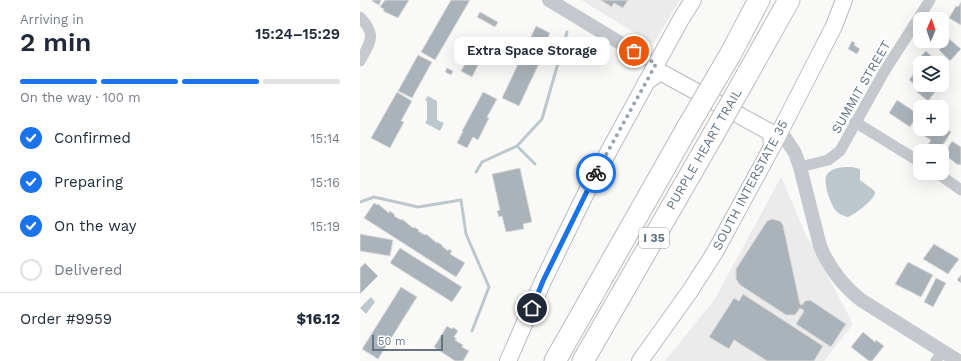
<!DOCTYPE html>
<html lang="en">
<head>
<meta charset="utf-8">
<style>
  :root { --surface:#fff; --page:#f2f2f3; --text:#1f2937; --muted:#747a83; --line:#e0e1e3; --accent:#1a73e8 }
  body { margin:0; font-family:"Work Sans",sans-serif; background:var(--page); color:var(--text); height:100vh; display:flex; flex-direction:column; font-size:15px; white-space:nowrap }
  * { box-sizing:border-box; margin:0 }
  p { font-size:13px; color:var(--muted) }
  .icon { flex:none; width:22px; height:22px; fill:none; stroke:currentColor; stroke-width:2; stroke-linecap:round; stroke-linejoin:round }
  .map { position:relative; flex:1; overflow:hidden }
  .side { display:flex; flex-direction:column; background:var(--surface); width:360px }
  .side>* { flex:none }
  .needle { width:26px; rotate:2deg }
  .tools { position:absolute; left:553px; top:12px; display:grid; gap:8px }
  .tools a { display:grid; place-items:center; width:36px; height:36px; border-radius:8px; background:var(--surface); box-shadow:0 4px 16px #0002; font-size:20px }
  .scale { position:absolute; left:12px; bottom:10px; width:71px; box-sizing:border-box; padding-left:4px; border:2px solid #647483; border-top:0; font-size:11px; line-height:14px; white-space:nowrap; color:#647483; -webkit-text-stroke:3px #fff; paint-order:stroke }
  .pin { position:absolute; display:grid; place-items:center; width:34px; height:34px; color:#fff; margin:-17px; border:2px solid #fff; border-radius:50%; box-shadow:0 1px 4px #0007 }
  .courier { position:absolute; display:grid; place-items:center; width:40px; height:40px; margin:-20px; border:3px solid #1a73e8; border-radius:50%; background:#fff; color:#222; box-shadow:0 1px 5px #0007 }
  .bubble { position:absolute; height:28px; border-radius:8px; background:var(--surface); box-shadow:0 4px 16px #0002; font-size:13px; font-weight:600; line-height:28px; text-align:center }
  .headline em { font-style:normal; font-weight:600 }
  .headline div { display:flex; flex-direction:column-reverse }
  .headline { display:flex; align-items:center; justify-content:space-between; height:68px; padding:0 20px }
  h1 { font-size:26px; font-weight:600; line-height:30px }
  .bar { display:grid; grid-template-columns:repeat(4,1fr); gap:6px 4px; align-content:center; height:48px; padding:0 20px }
  .bar i { height:5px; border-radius:3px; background:var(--line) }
  .bar .active { background:var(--accent) }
  .bar p { grid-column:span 4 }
  .line { display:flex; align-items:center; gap:10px; padding:0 20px; border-top:1px solid var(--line) }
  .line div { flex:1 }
  ol { padding:0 20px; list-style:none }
  li { display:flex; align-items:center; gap:12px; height:44px }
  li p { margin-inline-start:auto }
  li .icon { padding:4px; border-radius:50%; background:var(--accent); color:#fff; stroke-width:4 }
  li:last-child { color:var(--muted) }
  li i { width:22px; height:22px; border:2px solid var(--line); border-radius:50% }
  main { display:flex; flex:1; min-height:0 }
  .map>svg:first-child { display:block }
  .built { fill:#eaebea }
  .water { fill:#bdc8cd }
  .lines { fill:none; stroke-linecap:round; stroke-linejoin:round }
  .stream { stroke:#bdc8cd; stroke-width:3 }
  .building { fill:#abb3ba; stroke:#dbdbd9 }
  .secondary-casing { stroke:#b7bcc1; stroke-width:18 }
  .motorway-casing { stroke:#b8bbbf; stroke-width:23 }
  .minor { stroke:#c5c9cd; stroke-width:11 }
  .tertiary { stroke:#c5c9cd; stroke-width:14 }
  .secondary { stroke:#fff; stroke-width:16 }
  .motorway { stroke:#fff; stroke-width:21 }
  .motorway-bridge-casing { stroke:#b8bbbf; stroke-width:23; stroke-linecap:butt }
  .motorway-bridge { stroke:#fff; stroke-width:21 }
  .done { stroke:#98a3ac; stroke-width:4; stroke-dasharray:0 7.2 }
  .route { stroke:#1a73e8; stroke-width:5 }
  .labels { text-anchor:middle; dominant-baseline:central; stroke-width:4; stroke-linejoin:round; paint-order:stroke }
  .shield { fill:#fff; stroke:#929ea8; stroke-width:1 }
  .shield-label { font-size:12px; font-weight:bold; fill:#647483 }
  .street-label { font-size:13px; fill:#647483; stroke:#fff }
</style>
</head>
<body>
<main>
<section class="side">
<div class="headline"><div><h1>2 min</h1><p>Arriving in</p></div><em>15:24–15:29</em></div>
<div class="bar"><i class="active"></i><i class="active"></i><i class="active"></i><i></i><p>On the way · 100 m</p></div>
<ol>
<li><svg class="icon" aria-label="check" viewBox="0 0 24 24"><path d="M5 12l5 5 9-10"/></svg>Confirmed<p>15:14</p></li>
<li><svg class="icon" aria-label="check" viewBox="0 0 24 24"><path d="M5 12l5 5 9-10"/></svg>Preparing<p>15:16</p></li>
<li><svg class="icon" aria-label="check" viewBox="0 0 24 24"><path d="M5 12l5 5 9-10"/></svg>On the way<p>15:19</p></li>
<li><i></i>Delivered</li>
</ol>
<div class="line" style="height:52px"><div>Order #9959</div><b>$16.12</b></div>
</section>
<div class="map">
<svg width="601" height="361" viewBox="0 0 601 361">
  <rect width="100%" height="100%" fill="#f9faf7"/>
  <!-- built -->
  <g class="built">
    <path d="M221 0H320L293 44Z"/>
    <path d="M421 177 446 235 493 324 464 361H305L355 299Z"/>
  </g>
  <!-- water -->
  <g class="water">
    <path d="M68 96 77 101V120L84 123 80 131 65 123 67 120V101L65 100Z"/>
    <path d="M492 167 500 169V180C503 183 515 190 515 192 516 199 493 216 487 217 484 216 479 214 476 211 471 205 461 180 468 173 474 167 484 167 492 167Z"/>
    <path d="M11 297 15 302 6 314 0 308Z"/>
  </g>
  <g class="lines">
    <!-- stream -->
    <g class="stream">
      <path d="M157 146 175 164"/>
      <path d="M116 172 122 162 157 146 182 119 207 32"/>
      <path d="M0 202 14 197 58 207 101 200 106 234 129 287 112 331"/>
    </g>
  </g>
  <!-- building -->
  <g class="building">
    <path d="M13 0H21L19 5 12 1Z"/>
    <path d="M25 0H49L38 18 23 11 24 9 20 7Z"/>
    <path d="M91 0H110L75 60 61 52Z"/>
    <path d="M240 0H268L263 8 254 3 252 7Z"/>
    <path d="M601 2V25L589 18 596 6 598 7Z"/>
    <path d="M120 12 138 22 135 27 117 17Z"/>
    <path d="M176 26 190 33 182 51 184 53 159 106 142 98Z"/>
    <path d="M587 37 601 49 590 61 579 50 581 48 578 46Z"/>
    <path d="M492 41 495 43 494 45 500 49 497 54 488 49Z"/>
    <path d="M566 51 576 60 578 58 581 60 589 68 582 75V63H564L559 58Z"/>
    <path d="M58 55 72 62 52 98 38 91Z"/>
    <path d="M109 57 119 63 112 77 101 71Z"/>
    <path d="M87 68 93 71 91 75 85 72Z"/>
    <path d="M555 72 560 76V85H577L579 87 568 101 557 92 560 89 549 80Z"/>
    <path d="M37 92 52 101 41 121 44 122 30 148 11 138Z"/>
    <path d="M123 92 137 99 127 117 129 118 118 140 113 137 107 148 97 143 103 131H102Z"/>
    <path d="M537 100 558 114 550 127 529 113Z"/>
    <path d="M582 127 591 132 579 151H575L567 146 571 140 558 132 560 129H582Z"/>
    <path d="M592 141 601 147V165L599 164 598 165 584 154Z"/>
    <path d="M160 168 172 222 163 224 164 229 146 232 142 216 139 217 137 211 140 210 132 174Z"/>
    <path d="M14 203 17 205 18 204 29 213 30 211 35 215 34 216 41 220 42 219 53 228 54 227 59 230 58 231 65 235 66 234 77 243V242L82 245V246L88 251 89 249 92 251 90 254 105 263 96 277 4 218Z"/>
    <path d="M412 219 420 221 423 225 440 304 442 305 445 301 450 300 486 324 471 347 436 324 444 311 440 308 435 315H426L380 285 376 279V269L407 221Z"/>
    <path d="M0 234 33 240 30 256 0 251Z"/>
    <path d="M574 244 599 259 588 274 563 259Z"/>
    <path d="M40 248 102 287 92 302 30 263Z"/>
    <path d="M548 262 573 275 561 297 535 284Z"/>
    <path d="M5 263 18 276 0 294V268Z"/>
    <path d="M601 275V283L597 280Z"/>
    <path d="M576 278 586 283 573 307 564 302Z"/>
    <path d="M41 287 57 297 18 359 2 349Z"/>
    <path d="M383 294 463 346 454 361H407L374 340 369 349 349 337 374 298 379 301Z"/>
    <path d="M87 326 92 329 93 327 98 331 94 337 97 339 95 340 103 345 102 347 109 351 103 361H95L74 347Z"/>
    <path d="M503 332 515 342 516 340 524 346 512 361H509L491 347Z"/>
  </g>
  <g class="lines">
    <!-- secondary casing -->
    <g class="secondary-casing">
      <g id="secondary">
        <path d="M286 82 299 73 304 74 408 131 411 134 412 147"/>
        <path d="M148 361 183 281 227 191 321 19 333 0"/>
        <path d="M280 361 330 291 355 252 412 147 474 26 484 0"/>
      </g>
    </g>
    <!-- motorway casing -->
    <g class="motorway-casing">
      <g id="motorway">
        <path d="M370 55 399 0"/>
        <path d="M387 75 429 0"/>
        <path d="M195 361 330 123"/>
        <path d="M223 361 353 135"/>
      </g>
    </g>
    <!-- minor -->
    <g class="minor">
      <path d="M0 17C17 35 11 41 0 61"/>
      <path d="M495 122 560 162"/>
      <path d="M440 167 468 160 480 151 524 72 570 0"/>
      <path d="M577 173 601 190"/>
      <path d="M576 361 582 351"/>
    </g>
    <!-- tertiary -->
    <g class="tertiary">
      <path d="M189 0 295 64"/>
      <path d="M420 130 435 153 440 167 460 246C469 268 482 285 501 300L598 361"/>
    </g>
    <!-- secondary -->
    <use href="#secondary" class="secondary"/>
    <!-- motorway -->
    <use href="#motorway" class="motorway"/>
    <!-- motorway-bridge casing -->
    <g class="motorway-bridge-casing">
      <g id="motorway-bridge">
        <path d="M330 123 370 55"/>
        <path d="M353 135 387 75"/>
      </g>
    </g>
    <!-- motorway-bridge -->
    <use href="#motorway-bridge" class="motorway-bridge"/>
  </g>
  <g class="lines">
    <!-- done -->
    <path class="done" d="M236 173 296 64 274 51"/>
    <!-- route -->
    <path class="route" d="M172 308 183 281 236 173"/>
  </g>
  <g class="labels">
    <!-- shield labels -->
    <rect class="shield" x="279" y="228" width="30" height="20" rx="3"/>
    <g class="shield-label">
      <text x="294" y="238">I 35</text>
    </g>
    <!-- street labels -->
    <g class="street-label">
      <text transform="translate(501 87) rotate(-60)">SUMMIT STREET</text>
      <text transform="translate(344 149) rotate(-60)">PURPLE HEART TRAIL</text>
      <text transform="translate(390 185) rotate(-62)">SOUTH INTERSTATE 35</text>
    </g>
  </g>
</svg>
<div class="tools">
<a><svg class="needle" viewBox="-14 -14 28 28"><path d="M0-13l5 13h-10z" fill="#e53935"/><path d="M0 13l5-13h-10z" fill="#747a83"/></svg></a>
<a><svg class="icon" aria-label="layers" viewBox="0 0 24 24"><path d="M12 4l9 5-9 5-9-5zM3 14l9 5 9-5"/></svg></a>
<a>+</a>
<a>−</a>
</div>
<div class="scale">50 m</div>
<div class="pin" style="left:274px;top:51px;background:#ea580c"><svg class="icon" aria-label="bag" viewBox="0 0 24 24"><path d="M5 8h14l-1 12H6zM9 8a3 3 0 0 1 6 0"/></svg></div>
<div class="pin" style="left:172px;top:308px;background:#1f2937"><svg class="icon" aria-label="home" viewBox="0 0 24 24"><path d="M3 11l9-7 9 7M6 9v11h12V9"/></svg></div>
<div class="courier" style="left:236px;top:173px"><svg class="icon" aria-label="bike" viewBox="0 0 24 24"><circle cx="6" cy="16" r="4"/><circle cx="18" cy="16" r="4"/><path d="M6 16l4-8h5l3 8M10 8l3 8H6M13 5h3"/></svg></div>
<div class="bubble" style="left:94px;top:37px;width:156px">Extra Space Storage</div>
</div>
</main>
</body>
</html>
